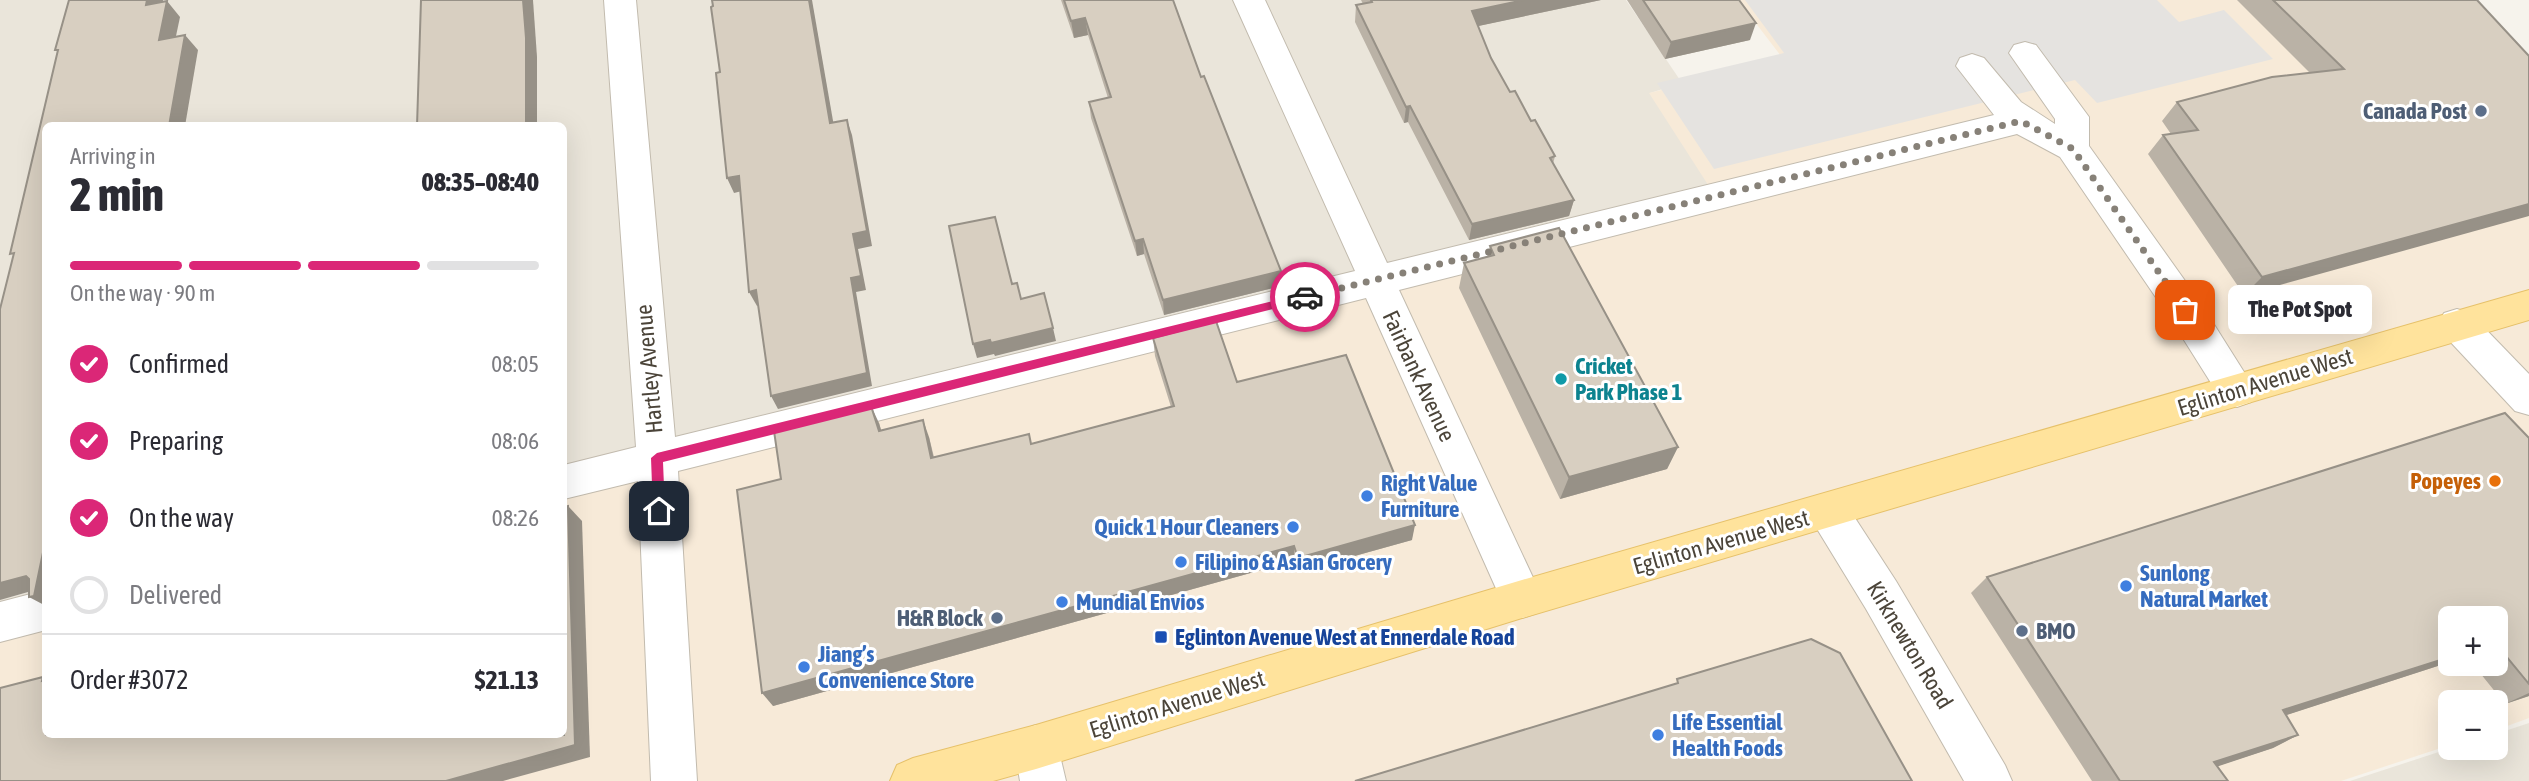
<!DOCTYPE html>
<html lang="en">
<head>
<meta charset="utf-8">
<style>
  :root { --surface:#fff; --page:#f2f2f3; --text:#2b2b33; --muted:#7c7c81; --line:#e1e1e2; --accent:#db2777 }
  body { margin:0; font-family:"Asap Condensed",sans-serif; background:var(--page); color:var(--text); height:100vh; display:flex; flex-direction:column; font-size:26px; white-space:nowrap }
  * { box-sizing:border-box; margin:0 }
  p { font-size:23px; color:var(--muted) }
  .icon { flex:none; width:38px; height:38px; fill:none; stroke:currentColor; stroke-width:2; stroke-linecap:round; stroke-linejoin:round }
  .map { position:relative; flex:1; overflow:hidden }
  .sheet { position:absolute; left:42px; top:122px; width:525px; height:616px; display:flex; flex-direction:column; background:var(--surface); border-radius:10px; box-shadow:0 7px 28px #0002 }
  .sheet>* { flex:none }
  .controls { position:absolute; left:2438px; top:606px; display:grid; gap:14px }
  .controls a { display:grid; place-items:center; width:70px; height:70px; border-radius:10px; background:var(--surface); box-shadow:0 7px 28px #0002; font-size:35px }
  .pin { position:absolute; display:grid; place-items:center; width:60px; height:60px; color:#fff; margin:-30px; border-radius:14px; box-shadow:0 4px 10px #0006 }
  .courier { position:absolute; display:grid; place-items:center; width:70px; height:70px; margin:-35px; border:5px solid #db2777; border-radius:50%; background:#fff; color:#222; box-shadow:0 2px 9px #0007 }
  .bubble { position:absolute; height:49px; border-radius:10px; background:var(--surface); box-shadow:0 7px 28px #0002; font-size:23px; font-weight:800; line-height:49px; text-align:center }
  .headline em { font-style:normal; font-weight:800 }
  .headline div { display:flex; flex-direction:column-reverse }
  .headline { display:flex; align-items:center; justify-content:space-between; height:119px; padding:0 28px }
  h1 { font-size:46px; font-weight:800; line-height:52px }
  .bar { display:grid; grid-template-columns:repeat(4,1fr); gap:10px 7px; align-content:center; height:84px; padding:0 28px }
  .bar i { height:9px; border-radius:5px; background:var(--line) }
  .bar .active { background:var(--accent) }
  .bar p { grid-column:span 4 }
  .line { display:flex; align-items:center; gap:18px; padding:0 28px; border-top:2px solid var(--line) }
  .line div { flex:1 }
  ol { padding:0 28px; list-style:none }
  li { display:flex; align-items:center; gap:21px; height:77px }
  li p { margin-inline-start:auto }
  li .icon { padding:7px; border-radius:50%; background:var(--accent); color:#fff; stroke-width:4 }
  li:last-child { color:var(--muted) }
  li i { width:38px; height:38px; border:4px solid var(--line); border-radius:50% }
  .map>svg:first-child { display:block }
  .residential { fill:#eae5da }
  .commercial { fill:#f7ead8; fill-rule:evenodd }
  .parking { fill:#e5e3e0 }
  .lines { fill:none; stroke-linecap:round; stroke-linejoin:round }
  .minor-casing { stroke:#c2bbae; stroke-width:2 }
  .major-casing { stroke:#e6c16a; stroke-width:2 }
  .minor { fill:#fff; fill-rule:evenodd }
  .major { fill:#ffe39c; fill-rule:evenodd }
  .wall { fill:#bab2a6 }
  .shaded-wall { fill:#979187 }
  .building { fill:#d8cfc1; stroke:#979187; stroke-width:2 }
  .route { fill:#db2777 }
  .done { stroke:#878178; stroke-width:7; stroke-dasharray:0 12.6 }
  .service-dot { fill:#5c6f8a; stroke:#fff; stroke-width:2.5 }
  .culture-dot { fill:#0f9aa8; stroke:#fff; stroke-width:2.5 }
  .food-dot { fill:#e8710a; stroke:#fff; stroke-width:2.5 }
  .shop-dot { fill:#3f7fe0; stroke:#fff; stroke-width:2.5 }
  .transit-dot { fill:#1a4fb4; stroke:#fff; stroke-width:2.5 }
  .labels { text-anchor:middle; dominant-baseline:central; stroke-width:6; stroke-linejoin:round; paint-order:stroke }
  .service-label { font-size:23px; font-weight:bold; fill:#4e5e75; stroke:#fff; text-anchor:end }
  .culture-label { font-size:23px; font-weight:bold; fill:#0d838f; stroke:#fff; text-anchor:start }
  .street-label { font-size:23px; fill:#4b4439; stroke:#fff }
  .food-label { font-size:23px; font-weight:bold; fill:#c56008; stroke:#fff; text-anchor:end }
  .shop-label { font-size:23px; font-weight:bold; fill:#366cbe; stroke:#fff; text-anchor:start }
  .transit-label { font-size:23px; font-weight:bold; fill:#164399; stroke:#fff; text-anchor:start }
</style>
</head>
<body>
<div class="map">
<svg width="2529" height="781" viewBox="0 0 2529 781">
  <rect width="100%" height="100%" fill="#f6f3ec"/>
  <!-- residential -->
  <g class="residential">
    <path d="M0 0H1626L1682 83 1650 93 1713 190 564 476V126H46L45 605 0 616Z"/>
    <path d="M2529 723V781H2350L2454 747H2496V734Z"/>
  </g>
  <!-- commercial -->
  <path class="commercial" d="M1738 0H2440L2529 98V718L2496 730V702H2450V745L2341 781H0V616L45 605 46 735H564V476L1712 191 1649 93 1784 60ZM2450 618H2496V663H2450Z"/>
  <!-- parking -->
  <path class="parking" d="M1745 0H2157L2179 22 2224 10 2273 59 2097 103 2075 80 1714 169 1657 83 1784 53Z"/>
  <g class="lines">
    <!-- minor casing -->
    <g class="minor-casing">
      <g id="minor">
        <path d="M604 0H636L675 437 1355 271 1233 0H1265L1387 263 1994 115 1956 66 1960 58 1972 54 1984 58 2021 102 2055 124V119L2009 53 2014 45 2025 42 2036 45 2089 117V146L2198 299 2256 391 2251 402 2237 407 2223 402 2172 321 2060 157 2017 134 1399 290 1543 599 1537 613 1522 618 1507 613 1366 298 678 471 697 781H651L638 481 564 499V465L636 447Z"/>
        <path d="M2457 309 2470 313 2529 374V415L2515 411 2444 335 2438 324 2444 313Z"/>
        <path d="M1828 493 1842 498 1896 581 2005 765 2012 781H1964L1866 609 1814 524 1808 511 1814 498Z"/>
        <path d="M46 590V630L0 642V602Z"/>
        <path d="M1036 725 1052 731 1058 747 1066 781H1020L1014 747 1020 731Z"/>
      </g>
    </g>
    <!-- major casing -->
    <g class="major-casing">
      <path id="major" d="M2529 290V320L1522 618 1036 769 993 781H890L897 765 913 758 1036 725 1522 580Z"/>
    </g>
    <!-- minor -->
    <use href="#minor" class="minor"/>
    <!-- major -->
    <use href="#major" class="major"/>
  </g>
  <!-- wall -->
  <g class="wall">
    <path d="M1061 0H1173L1201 77 1281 271V286L1164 315 1144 254 1137 256 1091 118 1089 102 1108 98 1088 35 1074 38Z"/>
    <path d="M1361 0H1601L1478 26 1491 58 1510 92 1531 121 1555 156 1553 164 1574 200 1569 216 1469 240 1408 122 1404 123 1355 22 1356 5 1363 4Z"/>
    <path d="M1627 0H1739L1750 40 1665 59Z"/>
    <path d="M2237 0H2477L2529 56 2244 295 2148 154 2163 135 2171 134 2162 121 2177 102 2310 73Z"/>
    <path d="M1490 246 1678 447 1667 469 1560 499 1459 288 1464 263 1487 257Z"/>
    <path d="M1153 338 1237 382 1412 540 1297 572 1294 561 773 706 781 479 879 423 881 430 929 437 934 457 1032 444 1171 407 1155 356Z"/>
    <path d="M2529 438V696L2505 704 2472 663H2496V618H2450V662L2286 715 2298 735 2273 748 2217 766 2228 781H2092L1971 593 1987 577Z"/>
  </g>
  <!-- shaded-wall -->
  <g class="shaded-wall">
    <path d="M147 0H163L160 20 146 5Z"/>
    <path d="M523 0H533L537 57V126H526Z"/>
    <path d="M809 0H812L836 138 830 123Z"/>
    <path d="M1524 0H1601L1469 28 1472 11Z"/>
    <path d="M167 1 180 17 172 55 159 40Z"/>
    <path d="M1085 18 1088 35 1074 38 1071 21Z"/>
    <path d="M1756 23 1750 40 1665 59 1671 42Z"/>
    <path d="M185 35 198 50 185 126H169Z"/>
    <path d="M1410 106 1408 122 1404 123 1406 107Z"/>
    <path d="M847 120 852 135 872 246 858 249 866 290 856 292 872 386 778 409 771 396 851 278Z"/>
    <path d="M739 176 746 190 734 193 727 178Z"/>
    <path d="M1574 200 1569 216 1469 240 1472 224Z"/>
    <path d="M2529 204V216L2244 295 2262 277Z"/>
    <path d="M1143 239 1144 254 1137 256 1135 241Z"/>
    <path d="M1281 271V286L1164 315 1163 300Z"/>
    <path d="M756 290 763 304 757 306 749 292Z"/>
    <path d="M1053 328 1056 341 995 356 994 354 977 358 973 344Z"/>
    <path d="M871 406 879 423 886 447 879 431Z"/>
    <path d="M923 420 929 437 937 474 931 458Z"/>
    <path d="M1678 447 1667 469 1560 499 1569 477Z"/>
    <path d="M568 506 582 521 590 757 503 781H446Z"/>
    <path d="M1415 525 1412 540 1297 572 1298 558Z"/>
    <path d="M46 538V606L29 597 35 590 0 600V583Z"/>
    <path d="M1294 546V561L773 706 762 693Z"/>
    <path d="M2450 657V662L2259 724 2283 710Z"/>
    <path d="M2529 693V696L2505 704Z"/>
    <path d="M2298 735 2273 748 2192 775 2214 762Z"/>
  </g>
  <!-- building -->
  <g class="building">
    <path d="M69 0H147L146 5 167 1 159 40 185 35 169 126H46V538L34 596 29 597V579L26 576 0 583V309L14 253 10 254 58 50H55Z"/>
    <path d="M421 0H523L526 38V126H417Z"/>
    <path d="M712 0H809L830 123 847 120 867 231 853 234 861 276 851 278 867 373 771 396 756 290 749 292 739 176 727 178 716 73 720 72 711 7 713 6Z"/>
    <path d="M1064 0H1173L1201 77 1204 76 1281 271 1163 300 1143 239 1135 241 1089 102 1111 97 1085 18 1071 21Z"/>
    <path d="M1371 0H1524L1472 11 1491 58 1510 92 1515 91 1531 121 1535 120 1555 156 1550 158 1574 200 1472 224 1410 106 1406 107 1356 5 1372 2Z"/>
    <path d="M1643 0H1739L1756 23 1671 42Z"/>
    <path d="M2273 0H2477L2529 56V204L2262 277 2163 135 2198 130 2177 102 2272 77 2344 69Z"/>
    <path d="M995 217 1012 284 1017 283 1021 299 1044 293 1053 328 991 343 990 340 973 344 949 226Z"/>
    <path d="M1559 228 1678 447 1569 477 1464 263 1494 255 1490 246Z"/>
    <path d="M1216 321 1237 382 1346 355 1415 525 1298 558 1294 546 762 693 737 490 781 479 774 431 871 406 879 431 923 420 931 458 1029 434 1031 444 1174 406 1153 338Z"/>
    <path d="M2505 413 2529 438V684L2496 644V618H2450V657L2283 710 2298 735 2214 762 2228 781H2120L1987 577Z"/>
    <path d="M568 506 575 745 446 781H0V688L43 677 42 681 46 680V735H564V507Z"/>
    <path d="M1811 639 1840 653 1912 781H1355L1678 683 1677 679Z"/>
  </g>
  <!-- route -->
  <path class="route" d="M1305 293 1311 297 1305 301 663 462 665 511 659 517 653 511 651 458 657 453Z"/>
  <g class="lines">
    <!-- done -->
    <path class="done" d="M1305 297 2021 121 2073 149 2185 310"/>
  </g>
  <!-- markers -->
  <g class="service-dot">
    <circle cx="2481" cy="111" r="7"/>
    <circle cx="997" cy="618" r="7"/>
    <circle cx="2022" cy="631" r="7"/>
  </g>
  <circle class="culture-dot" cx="1561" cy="379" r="7"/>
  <circle class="food-dot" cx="2495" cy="481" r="7"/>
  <g class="shop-dot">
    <circle cx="1367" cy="496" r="7"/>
    <circle cx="1293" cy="527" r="7"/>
    <circle cx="1181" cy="562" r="7"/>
    <circle cx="2126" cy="586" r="7"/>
    <circle cx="1062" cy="602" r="7"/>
    <circle cx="804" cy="667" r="7"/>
    <circle cx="1658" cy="735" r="7"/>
  </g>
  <rect class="transit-dot" x="1154" y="630" width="14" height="14" rx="3.5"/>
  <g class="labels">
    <!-- service labels -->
    <g class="service-label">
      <text x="2467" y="111">Canada Post</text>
      <text x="983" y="618">H&amp;R Block</text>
      <text x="2036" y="631" text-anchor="start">BMO</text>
    </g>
    <!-- culture labels -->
    <g class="culture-label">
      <text x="1575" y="366">Cricket<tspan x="1575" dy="26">Park Phase 1</tspan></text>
    </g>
    <!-- street labels -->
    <g class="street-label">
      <text transform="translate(649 369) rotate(-95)">Hartley Avenue</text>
      <text transform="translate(1419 376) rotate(65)">Fairbank Avenue</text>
      <text transform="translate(2265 382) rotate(-17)">Eglinton Avenue West</text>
      <text transform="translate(1721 542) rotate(-16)">Eglinton Avenue West</text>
      <text transform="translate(1910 645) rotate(59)">Kirknewton Road</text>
      <text transform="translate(1177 704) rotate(-17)">Eglinton Avenue West</text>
    </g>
    <!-- food labels -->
    <g class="food-label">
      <text x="2481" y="481">Popeyes</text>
    </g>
    <!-- shop labels -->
    <g class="shop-label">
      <text x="1381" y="483">Right Value<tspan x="1381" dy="26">Furniture</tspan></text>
      <text x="1279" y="527" text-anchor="end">Quick 1 Hour Cleaners</text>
      <text x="1195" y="562">Filipino &amp; Asian Grocery</text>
      <text x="2140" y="573">Sunlong<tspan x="2140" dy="26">Natural Market</tspan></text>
      <text x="1076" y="602">Mundial Envios</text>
      <text x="818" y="654">Jiang’s<tspan x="818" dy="26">Convenience Store</tspan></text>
      <text x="1672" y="722">Life Essential<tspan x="1672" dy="26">Health Foods</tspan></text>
    </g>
    <!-- transit labels -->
    <g class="transit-label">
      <text x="1175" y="637">Eglinton Avenue West at Ennerdale Road</text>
    </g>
  </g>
</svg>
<div class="controls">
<a>+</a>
<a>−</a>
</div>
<div class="pin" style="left:2185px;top:310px;background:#ea580c"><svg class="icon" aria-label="bag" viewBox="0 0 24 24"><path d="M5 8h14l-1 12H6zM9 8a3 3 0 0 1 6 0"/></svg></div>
<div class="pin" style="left:659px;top:511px;background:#1f2937"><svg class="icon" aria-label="home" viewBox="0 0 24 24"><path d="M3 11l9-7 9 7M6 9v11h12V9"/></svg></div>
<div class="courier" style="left:1305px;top:297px"><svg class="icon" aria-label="car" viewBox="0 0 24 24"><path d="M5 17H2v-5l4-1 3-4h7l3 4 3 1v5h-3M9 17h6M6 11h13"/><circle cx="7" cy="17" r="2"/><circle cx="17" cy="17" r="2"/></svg></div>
<div class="bubble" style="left:2228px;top:285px;width:144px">The Pot Spot</div>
<section class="sheet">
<div class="headline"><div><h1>2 min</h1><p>Arriving in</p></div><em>08:35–08:40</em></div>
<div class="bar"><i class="active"></i><i class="active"></i><i class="active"></i><i></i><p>On the way · 90 m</p></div>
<ol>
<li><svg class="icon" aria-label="check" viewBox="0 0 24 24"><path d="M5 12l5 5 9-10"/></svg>Confirmed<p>08:05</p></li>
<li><svg class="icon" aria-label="check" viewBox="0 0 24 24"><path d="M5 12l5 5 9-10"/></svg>Preparing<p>08:06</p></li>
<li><svg class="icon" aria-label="check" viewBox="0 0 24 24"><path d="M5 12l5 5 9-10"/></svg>On the way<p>08:26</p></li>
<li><i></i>Delivered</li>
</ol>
<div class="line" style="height:91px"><div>Order #3072</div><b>$21.13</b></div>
</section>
</div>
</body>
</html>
